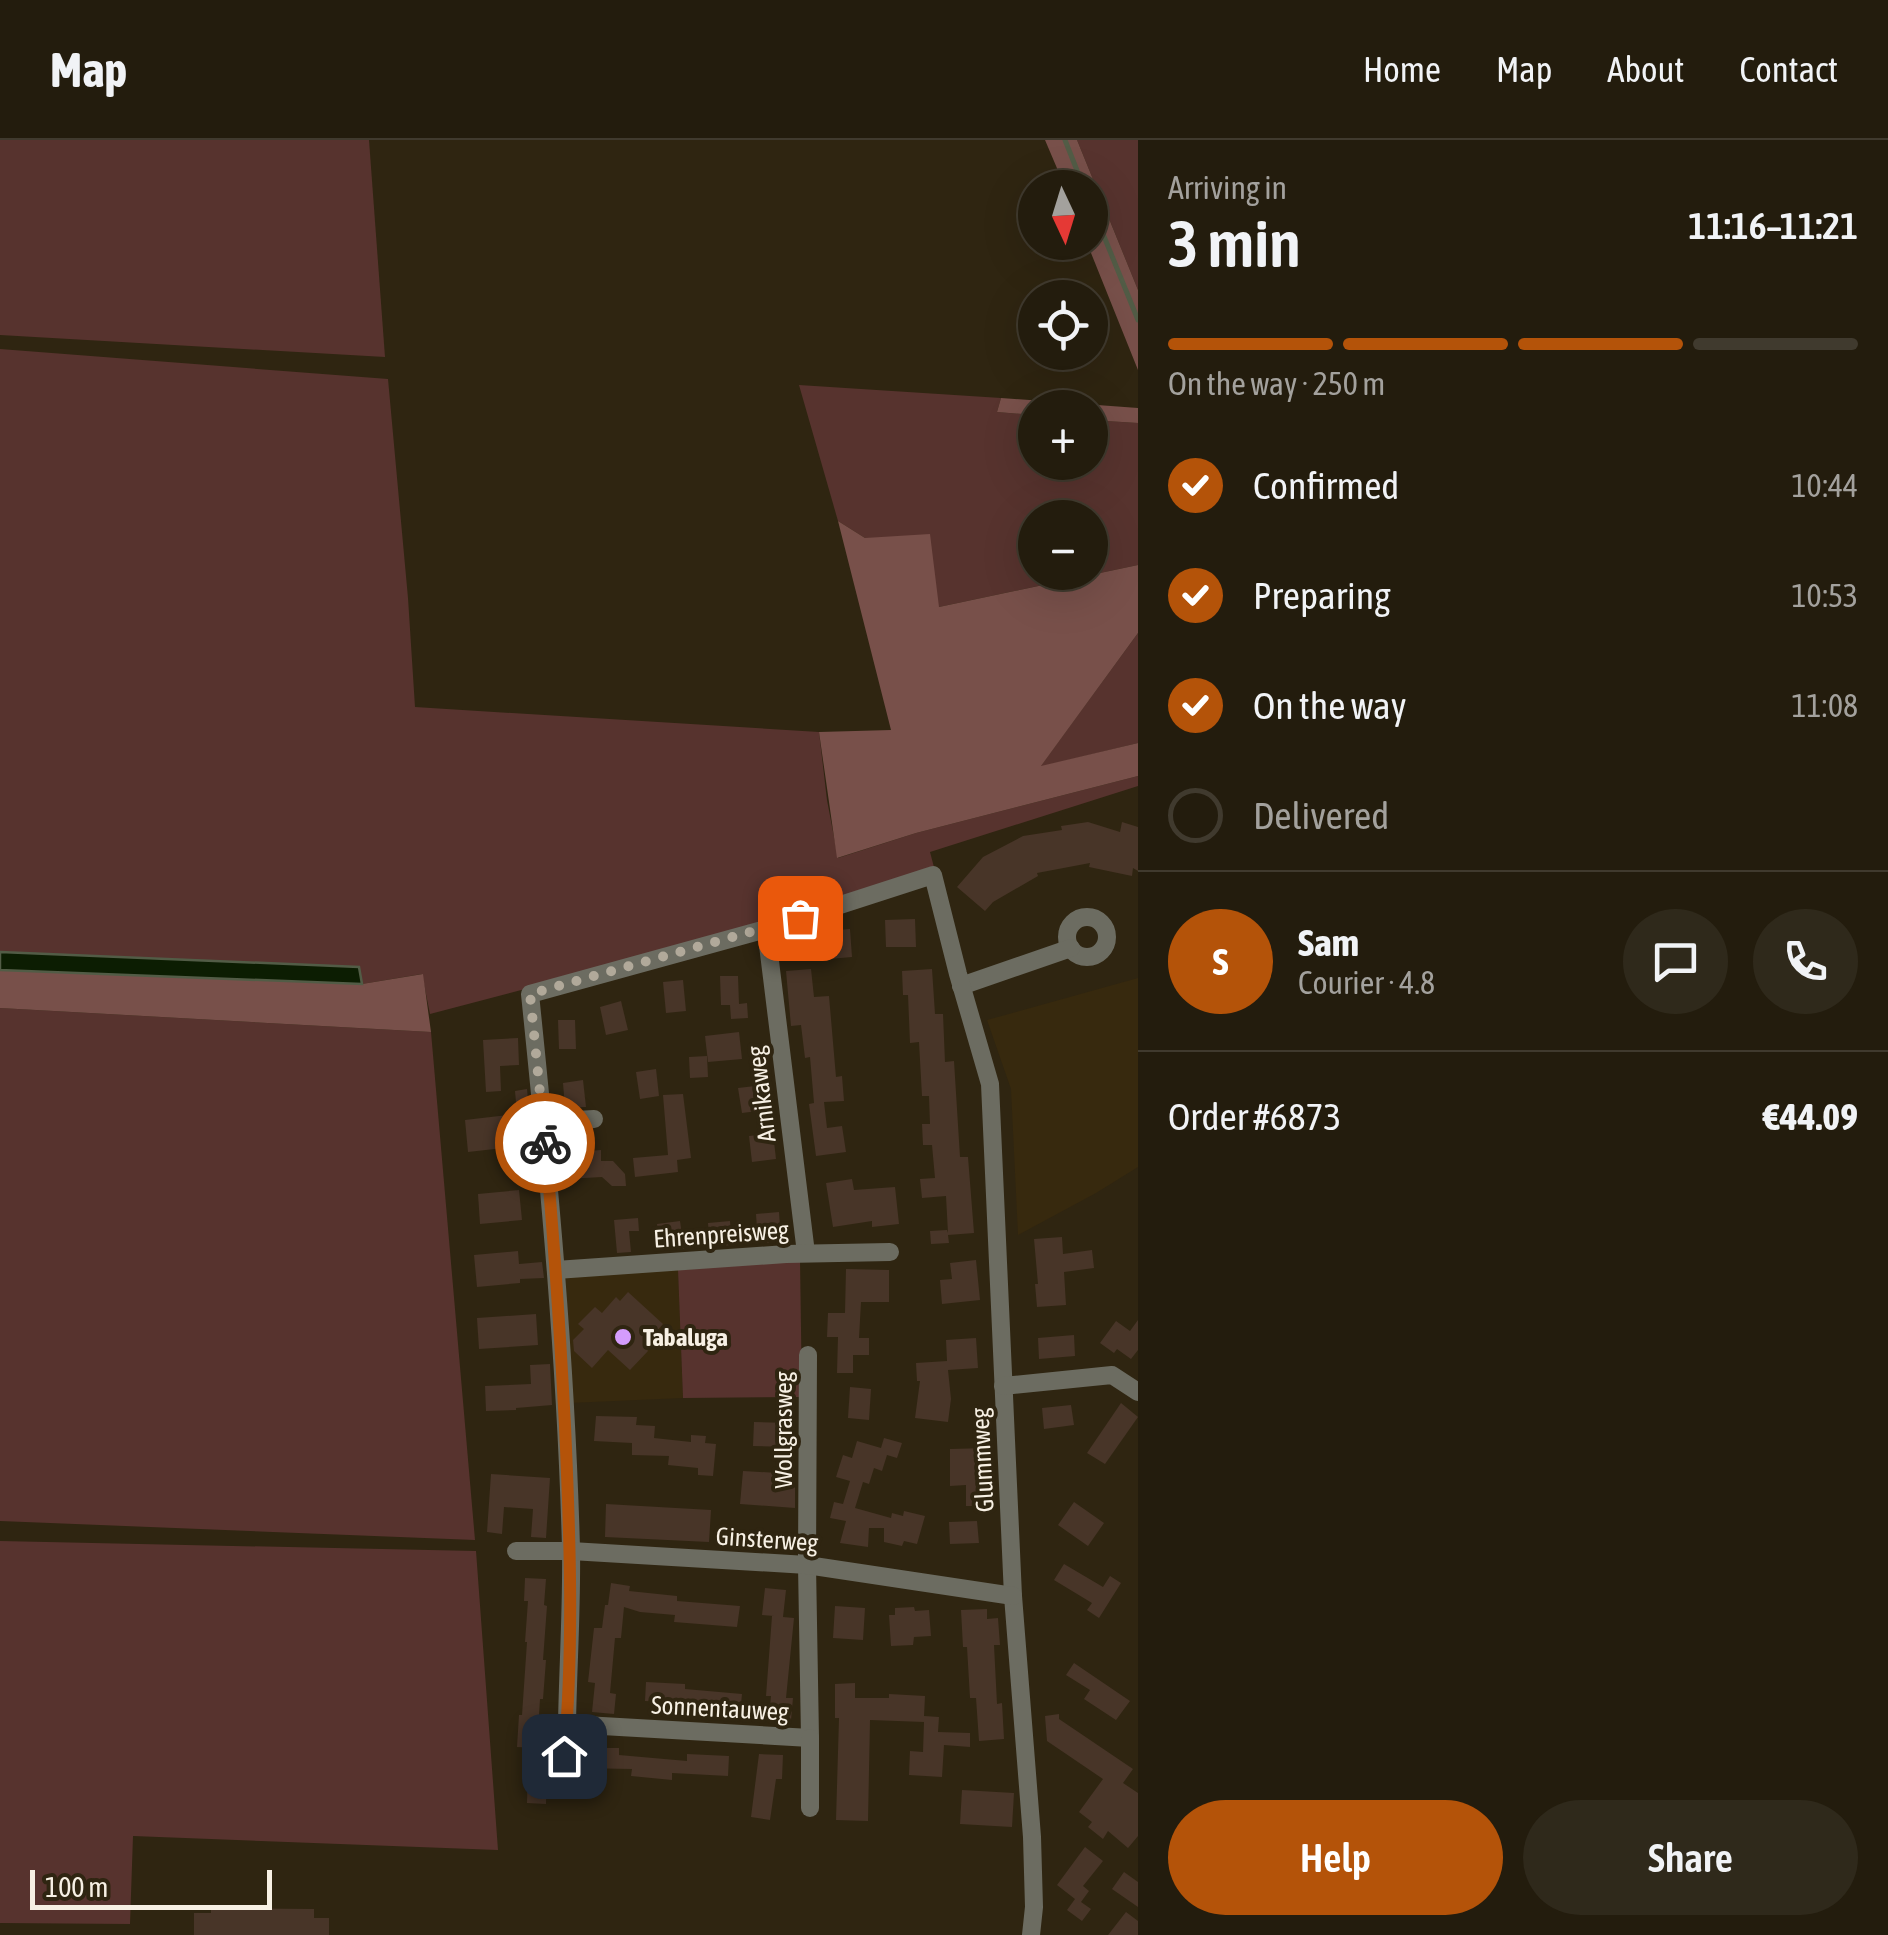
<!DOCTYPE html>
<html lang="en">
<head>
<meta charset="utf-8">
<style>
  :root { --surface:#231c0d; --page:#2f291b; --text:#f1f3f6; --muted:#a3a19d; --line:#403a2e; --accent:#b45309 }
  body { margin:0; font-family:"Asap Condensed",sans-serif; background:var(--page); color:var(--text); height:100vh; display:flex; flex-direction:column; font-size:38px; white-space:nowrap }
  * { box-sizing:border-box; margin:0 }
  p { font-size:32px; color:var(--muted) }
  .icon { flex:none; width:55px; height:55px; fill:none; stroke:currentColor; stroke-width:2; stroke-linecap:round; stroke-linejoin:round }
  .map { position:relative; flex:1; overflow:hidden }
  .sheet { display:flex; flex-direction:column; background:var(--surface); width:750px }
  .sheet>* { flex:none }
  .needle { width:65px; rotate:176deg }
  .controls { position:absolute; left:1018px; top:30px; display:grid; gap:20px }
  .controls a { display:grid; place-items:center; width:90px; height:90px; border-radius:50%; background:var(--surface); box-shadow:0 10px 40px #0002,0 0 0 2px var(--line); font-size:50px }
  .scale { position:absolute; left:30px; bottom:25px; width:242px; box-sizing:border-box; padding-left:10px; border:5px solid #f7f0e4; border-top:0; font-size:28px; line-height:35px; white-space:nowrap; color:#f7f0e4; -webkit-text-stroke:8px #2f2511; paint-order:stroke }
  .pin { position:absolute; display:grid; place-items:center; width:85px; height:85px; color:#fff; margin:-42px; border-radius:20px; box-shadow:0 5px 15px #0006 }
  .courier { position:absolute; display:grid; place-items:center; width:100px; height:100px; margin:-50px; border:8px solid #b45309; border-radius:50%; background:#fff; color:#222; box-shadow:0 2px 12px #0007 }
  .headline em { font-style:normal; font-weight:600 }
  .headline div { display:flex; flex-direction:column-reverse }
  .headline { display:flex; align-items:center; justify-content:space-between; height:170px; padding:0 30px }
  h1 { font-size:65px; font-weight:600; line-height:75px }
  .bar { display:grid; grid-template-columns:repeat(4,1fr); gap:15px 10px; align-content:center; height:120px; padding:0 30px }
  .bar i { height:12px; border-radius:8px; background:var(--line) }
  .bar .active { background:var(--accent) }
  .bar p { grid-column:span 4 }
  .line { display:flex; align-items:center; gap:25px; padding:0 30px; border-top:2px solid var(--line) }
  .line div { flex:1 }
  .round { display:grid; place-items:center; flex:none; width:105px; height:105px; border-radius:52px; background:var(--page) }
  ol { padding:0 30px; list-style:none }
  li { display:flex; align-items:center; gap:30px; height:110px }
  li p { margin-inline-start:auto }
  li .icon { padding:10px; border-radius:50%; background:var(--accent); color:#fff; stroke-width:4 }
  li:last-child { color:var(--muted) }
  li i { width:55px; height:55px; border:5px solid var(--line); border-radius:50% }
  .button { display:flex; gap:20px; margin-top:auto; padding:20px 30px }
  .button a { flex:1; height:115px; border-radius:60px; background:var(--accent); color:#fff; font-size:40px; font-weight:600; line-height:115px; text-align:center }
  .button a+a { background:var(--page); color:var(--text) }
  header { display:flex; align-items:center; gap:60px; box-sizing:border-box; height:140px; padding:0 50px; background:var(--surface); border-bottom:2px solid var(--line) }
  header strong { font-size:48px }
  nav { display:flex; gap:55px; margin-inline-start:auto; font-size:35px }
  main { display:flex; flex:1; min-height:0 }
  .map>svg:first-child { display:block }
  .built { fill:#37290e }
  .green { fill:#57332e; fill-rule:evenodd }
  .forest { fill:#78504a }
  .water { fill:#0c1d02; stroke:#525c46; stroke-width:2.5 }
  .lines { fill:none; stroke-linecap:round; stroke-linejoin:round }
  .stream { stroke:#525c46; stroke-width:5 }
  .building { fill:#483528 }
  .minor { stroke:#6c6c61; stroke-width:18 }
  .done { stroke:#b1a99a; stroke-width:10; stroke-dasharray:0 18 }
  .route { stroke:#b45309; stroke-width:12 }
  .poi-dot { fill:#d49cfc; stroke:#2f2511; stroke-width:4 }
  .labels { text-anchor:middle; dominant-baseline:central; stroke-width:8; stroke-linejoin:round; paint-order:stroke }
  .street-label { font-size:25px; fill:#f7f0e4; stroke:#2f2511 }
  .poi-label { font-size:25px; font-weight:bold; fill:#f7f0e4; stroke:#2f2511; text-anchor:start }
</style>
</head>
<body>
<header>
<strong>Map</strong>
<nav><a>Home</a><a>Map</a><a>About</a><a>Contact</a></nav>
</header>
<main>
<div class="map">
<svg width="1138" height="1795" viewBox="0 0 1138 1795">
  <rect width="100%" height="100%" fill="#2f2511"/>
  <!-- built -->
  <g class="built">
    <path d="M1138 838V1027L1096 1053 1018 1095 1011 949 987 880Z"/>
    <path d="M678 1130 683 1258 569 1263 562 1137Z"/>
  </g>
  <!-- green -->
  <g class="green">
    <path d="M0 0H369L385 217 0 195Z"/>
    <path d="M1077 0H1138V150Z"/>
    <path d="M0 209 388 239 408 458 415 567 819 592 827 660 838 718 916 693 1138 636V646L930 712 935 731 764 786 430 874 422 834 362 844 358 827 0 812Z"/>
    <path d="M799 245 1001 258 997 272 1035 275V322H1090V280L1138 283V425L939 467 865 398 838 381ZM1035 378H1090V432H1035Z"/>
    <path d="M1138 493V603L1040 627Z"/>
    <path d="M0 868 431 892 475 1400 0 1381Z"/>
    <path d="M800 1120 802 1257 683 1258 678 1130Z"/>
    <path d="M0 1401 476 1411 498 1710 133 1696 130 1784 0 1783Z"/>
  </g>
  <!-- forest -->
  <g class="forest">
    <path d="M1045 0H1077L1138 150V230L1087 103 1090 102V48L1065 47Z"/>
    <path d="M1001 258 1138 268V283L1090 280V268H1035V275L997 272Z"/>
    <path d="M838 381 865 398 930 394 939 467 1138 425V493L1041 626 1138 603V636L916 693 837 718 819 592 891 590Z"/>
    <path d="M0 830 362 844 423 834 431 892 0 868Z"/>
  </g>
  <!-- water -->
  <path class="water" d="M0 812 359 827 362 844 0 830Z"/>
  <g class="lines">
    <!-- stream -->
    <g class="stream">
      <path d="M1065 0 1084 48"/>
      <path d="M1090 62 1138 180"/>
    </g>
  </g>
  <!-- building -->
  <g class="building">
    <path d="M1088 682 1120 692 1122 682 1138 687V731L1133 728 1132 736 1089 727 1090 723 1037 733 1038 736 993 762 985 771 957 747 983 717 1023 696 1062 690 1061 686Z"/>
    <path d="M915 779 916 807H886L885 780Z"/>
    <path d="M850 789 852 817 829 819 827 791Z"/>
    <path d="M811 829 814 857 829 856 836 937 842 936 844 961 824 962 827 988 842 986 846 1012 816 1016 809 964 814 963 810 917 805 918 801 885 791 886 786 831Z"/>
    <path d="M932 829 935 874H943L945 922 954 921 960 1017H968L974 1093 948 1095 949 1103 931 1104 930 1091 947 1090 948 1093 946 1056 922 1058 920 1039 935 1038 932 1005H923L922 984H930L929 956H922L919 902 910 903 908 855H903L902 831Z"/>
    <path d="M720 836H738L739 864 747 863 748 878 731 879 730 865H721Z"/>
    <path d="M683 840 686 871 666 873 663 842Z"/>
    <path d="M621 861 628 890 606 895 600 867Z"/>
    <path d="M558 880H575L576 909H559Z"/>
    <path d="M739 892 742 919 708 922 705 896Z"/>
    <path d="M518 898 519 925 500 926 501 951 486 952 483 900Z"/>
    <path d="M707 916 708 937 690 938 689 917Z"/>
    <path d="M656 929 659 956 640 959 636 932Z"/>
    <path d="M583 940 586 967 565 968 563 943Z"/>
    <path d="M764 945 767 970 742 973 738 948Z"/>
    <path d="M527 949 533 1008 520 1009V1006L468 1012 465 980 517 974 515 951Z"/>
    <path d="M683 954 691 1018 677 1020 678 1032 635 1037 633 1018 668 1015 663 955Z"/>
    <path d="M773 993 776 1019 752 1022 749 996Z"/>
    <path d="M601 1010V1021H613L625 1034 626 1046H612L602 1037 566 1039 564 1013Z"/>
    <path d="M852 1039 854 1050 895 1047 899 1084 872 1087V1081L833 1087 826 1043Z"/>
    <path d="M519 1050 522 1080 480 1084 478 1054Z"/>
    <path d="M779 1072 781 1102 758 1103 756 1074Z"/>
    <path d="M638 1078 639 1091H629L631 1112 617 1113 614 1080Z"/>
    <path d="M680 1081 684 1109 661 1110 657 1084Z"/>
    <path d="M730 1081 732 1105 710 1107 708 1083Z"/>
    <path d="M1062 1097 1063 1114 1092 1110 1094 1128 1064 1132 1066 1165 1037 1167 1035 1144H1038L1034 1099Z"/>
    <path d="M518 1111 519 1124 542 1122 544 1138 520 1139V1143L477 1147 474 1115Z"/>
    <path d="M976 1120 980 1160 942 1164 940 1140 952 1139 950 1123Z"/>
    <path d="M846 1129 889 1130V1162H861L859 1198H869V1215H853V1233H837L838 1197H827L828 1173H845Z"/>
    <path d="M628 1152 663 1184 644 1205 648 1211 630 1230 608 1210 592 1228 574 1211 573 1200 584 1189 578 1184 595 1167 602 1173 616 1157 620 1161Z"/>
    <path d="M536 1174 538 1205 479 1209 477 1178Z"/>
    <path d="M1138 1180V1210L1131 1219 1117 1209 1114 1213 1100 1203 1116 1181 1130 1191Z"/>
    <path d="M1074 1195 1075 1216 1039 1219 1038 1198Z"/>
    <path d="M976 1198 978 1228 948 1230 951 1259 948 1282 915 1278 920 1241H917L916 1223 947 1221 946 1200Z"/>
    <path d="M550 1224 552 1265 516 1268V1270L486 1271 485 1246 531 1244 530 1225Z"/>
    <path d="M850 1247 871 1249 869 1280 848 1278Z"/>
    <path d="M1121 1263 1138 1277 1105 1324 1087 1313Z"/>
    <path d="M1071 1265 1074 1285 1044 1289 1042 1268Z"/>
    <path d="M596 1276 637 1277 636 1285 655 1286 654 1298 691 1302V1295L706 1296 705 1303 716 1304 713 1336 698 1335V1328L668 1325 669 1316 632 1315V1303L594 1301Z"/>
    <path d="M754 1282 789 1283 788 1307 753 1306Z"/>
    <path d="M884 1298 902 1303 897 1318 887 1315 882 1331 874 1328 869 1344 863 1342 855 1368 891 1378 892 1373 903 1376 904 1371 925 1376 917 1404 904 1401 902 1406 884 1402V1388H869L868 1407 840 1403 846 1381 830 1378 834 1362 843 1364 850 1341 836 1337 843 1315 852 1318 857 1301 881 1308Z"/>
    <path d="M989 1308 990 1346H983V1366H966V1345L950 1346V1309Z"/>
    <path d="M743 1331 795 1334V1368L740 1364Z"/>
    <path d="M491 1334 550 1338 546 1398 531 1397 533 1369 504 1367 502 1394 487 1392Z"/>
    <path d="M1074 1362 1104 1383 1088 1406 1058 1385Z"/>
    <path d="M606 1364 711 1370 709 1402 605 1397Z"/>
    <path d="M977 1381 979 1403 950 1404 949 1382Z"/>
    <path d="M1064 1424 1103 1447 1110 1436 1121 1443 1099 1478 1087 1470 1092 1463 1054 1440Z"/>
    <path d="M525 1438 546 1439 544 1465 547 1466 543 1520H546L543 1559H540L537 1608 517 1607 519 1575H522L527 1502H525L528 1461H524Z"/>
    <path d="M611 1443 630 1446 629 1451 677 1456V1461L740 1466 737 1487 674 1482 675 1475 640 1472 624 1467 621 1498H615L610 1553 616 1554 614 1574 592 1572 595 1543 588 1542 594 1488H602L605 1465H608Z"/>
    <path d="M765 1448 786 1450 783 1477 794 1478 786 1558H793L791 1580 769 1578 771 1556H766L772 1476H774L762 1475Z"/>
    <path d="M835 1466 865 1468 863 1500 833 1498Z"/>
    <path d="M914 1467 915 1471 929 1470 931 1496 914 1497 913 1505 891 1506 889 1475H895V1468Z"/>
    <path d="M987 1469V1479L998 1478 1000 1505H994L997 1564 1002 1563 1004 1599 979 1601 976 1558H970L967 1507H963L961 1470Z"/>
    <path d="M1074 1523 1130 1561 1116 1580 1084 1559 1090 1550 1066 1535Z"/>
    <path d="M646 1542 685 1544V1549L742 1554 740 1574 700 1570V1564L645 1561Z"/>
    <path d="M855 1543V1558H889V1554L925 1556 924 1576 939 1577 938 1592 970 1593V1607L944 1605 942 1637 909 1635 910 1611 923 1612 924 1582 870 1580 868 1681 836 1680 839 1578H835V1544Z"/>
    <path d="M1059 1574V1579L1133 1629 1123 1643 1138 1653V1696L1128 1708 1108 1691 1103 1699 1088 1687 1092 1682 1079 1672 1103 1639 1047 1601 1045 1576Z"/>
    <path d="M577 1608H619V1615L687 1621V1614L729 1616 728 1636 672 1633V1640L631 1636 632 1629 576 1628Z"/>
    <path d="M759 1614 783 1615 782 1639H776L770 1680 751 1677Z"/>
    <path d="M528 1625 547 1626 546 1664 527 1663Z"/>
    <path d="M962 1650 1014 1653 1012 1687 960 1684Z"/>
    <path d="M1085 1707 1103 1721 1083 1746 1089 1751 1081 1762 1091 1769 1082 1781 1067 1770 1075 1759 1057 1745Z"/>
    <path d="M1124 1732 1138 1742V1767L1112 1749Z"/>
    <path d="M211 1768 314 1769V1778H329V1795H194V1773H211Z"/>
    <path d="M1126 1772 1138 1781V1795H1108Z"/>
  </g>
  <g class="lines">
    <!-- minor -->
    <g class="minor">
      <circle cx="1087" cy="797" r="20"/>
      <path d="M766 789 806 1113"/>
      <path d="M961 846 1071 808"/>
      <path d="M543 982 594 979"/>
      <path d="M556 1130 786 1114 890 1112"/>
      <path d="M808 1215 807 1425 810 1598 567 1584C568 1525 572 1467 571 1408 566 1223 549 1038 530 854L766 789 933 735 958 834 990 944 1013 1456 1032 1697 1034 1767 1031 1795"/>
      <path d="M1003 1246 1112 1235 1138 1252"/>
      <path d="M516 1411H571L807 1425 1013 1456"/>
      <path d="M561 1649 567 1584"/>
      <path d="M810 1668V1598"/>
    </g>
  </g>
  <g class="lines">
    <!-- done -->
    <path class="done" d="M545 1003 530 854 800 778"/>
    <!-- route -->
    <path class="route" d="M545 1003C554 1097 560 1192 565 1286 570 1396 574 1507 564 1616"/>
  </g>
  <!-- markers -->
  <circle class="poi-dot" cx="623" cy="1197" r="10"/>
  <g class="labels">
    <!-- street labels -->
    <g class="street-label">
      <text transform="translate(761 954) rotate(-97)">Arnikaweg</text>
      <text transform="translate(721 1094) rotate(-4)">Ehrenpreisweg</text>
      <text transform="translate(783 1290) rotate(-90)">Wollgrasweg</text>
      <text transform="translate(982 1320) rotate(-93)">Glummweg</text>
      <text transform="translate(767 1399) rotate(4)">Ginsterweg</text>
      <text transform="translate(720 1568) rotate(3)">Sonnentauweg</text>
    </g>
    <!-- poi labels -->
    <g class="poi-label">
      <text x="643" y="1197">Tabaluga</text>
    </g>
  </g>
</svg>
<div class="controls">
<a><svg class="needle" viewBox="-14 -14 28 28"><path d="M0-13l5 13h-10z" fill="#e53935"/><path d="M0 13l5-13h-10z" fill="#a3a19d"/></svg></a>
<a><svg class="icon" aria-label="locate" viewBox="0 0 24 24"><circle cx="12" cy="12" r="6"/><path d="M12 2v4M12 18v4M2 12h4M18 12h4"/></svg></a>
<a>+</a>
<a>−</a>
</div>
<div class="scale">100 m</div>
<div class="pin" style="left:800px;top:778px;background:#ea580c"><svg class="icon" aria-label="bag" viewBox="0 0 24 24"><path d="M5 8h14l-1 12H6zM9 8a3 3 0 0 1 6 0"/></svg></div>
<div class="pin" style="left:564px;top:1616px;background:#1f2937"><svg class="icon" aria-label="home" viewBox="0 0 24 24"><path d="M3 11l9-7 9 7M6 9v11h12V9"/></svg></div>
<div class="courier" style="left:545px;top:1003px"><svg class="icon" aria-label="bike" viewBox="0 0 24 24"><circle cx="6" cy="16" r="4"/><circle cx="18" cy="16" r="4"/><path d="M6 16l4-8h5l3 8M10 8l3 8H6M13 5h3"/></svg></div>
</div>
<section class="sheet">
<div class="headline"><div><h1>3 min</h1><p>Arriving in</p></div><em>11:16–11:21</em></div>
<div class="bar"><i class="active"></i><i class="active"></i><i class="active"></i><i></i><p>On the way · 250 m</p></div>
<ol>
<li><svg class="icon" aria-label="check" viewBox="0 0 24 24"><path d="M5 12l5 5 9-10"/></svg>Confirmed<p>10:44</p></li>
<li><svg class="icon" aria-label="check" viewBox="0 0 24 24"><path d="M5 12l5 5 9-10"/></svg>Preparing<p>10:53</p></li>
<li><svg class="icon" aria-label="check" viewBox="0 0 24 24"><path d="M5 12l5 5 9-10"/></svg>On the way<p>11:08</p></li>
<li><i></i>Delivered</li>
</ol>
<div class="line" style="height:180px"><b class="round" style="background:var(--accent);color:#fff">S</b><div><b>Sam</b><p>Courier · 4.8</p></div><a class="round"><svg class="icon" aria-label="chat" viewBox="0 0 24 24"><path d="M4 5h16v11H9l-5 4z"/></svg></a><a class="round"><svg class="icon" aria-label="phone" viewBox="0 0 24 24"><path d="M5 4h4l2 5-3 2q2 4 5 5l2-3 5 2v4C11 20 4 13 5 4z"/></svg></a></div>
<div class="line" style="height:130px"><div>Order #6873</div><b>€44.09</b></div>
<div class="button"><a>Help</a><a>Share</a></div>
</section>
</main>
</body>
</html>
